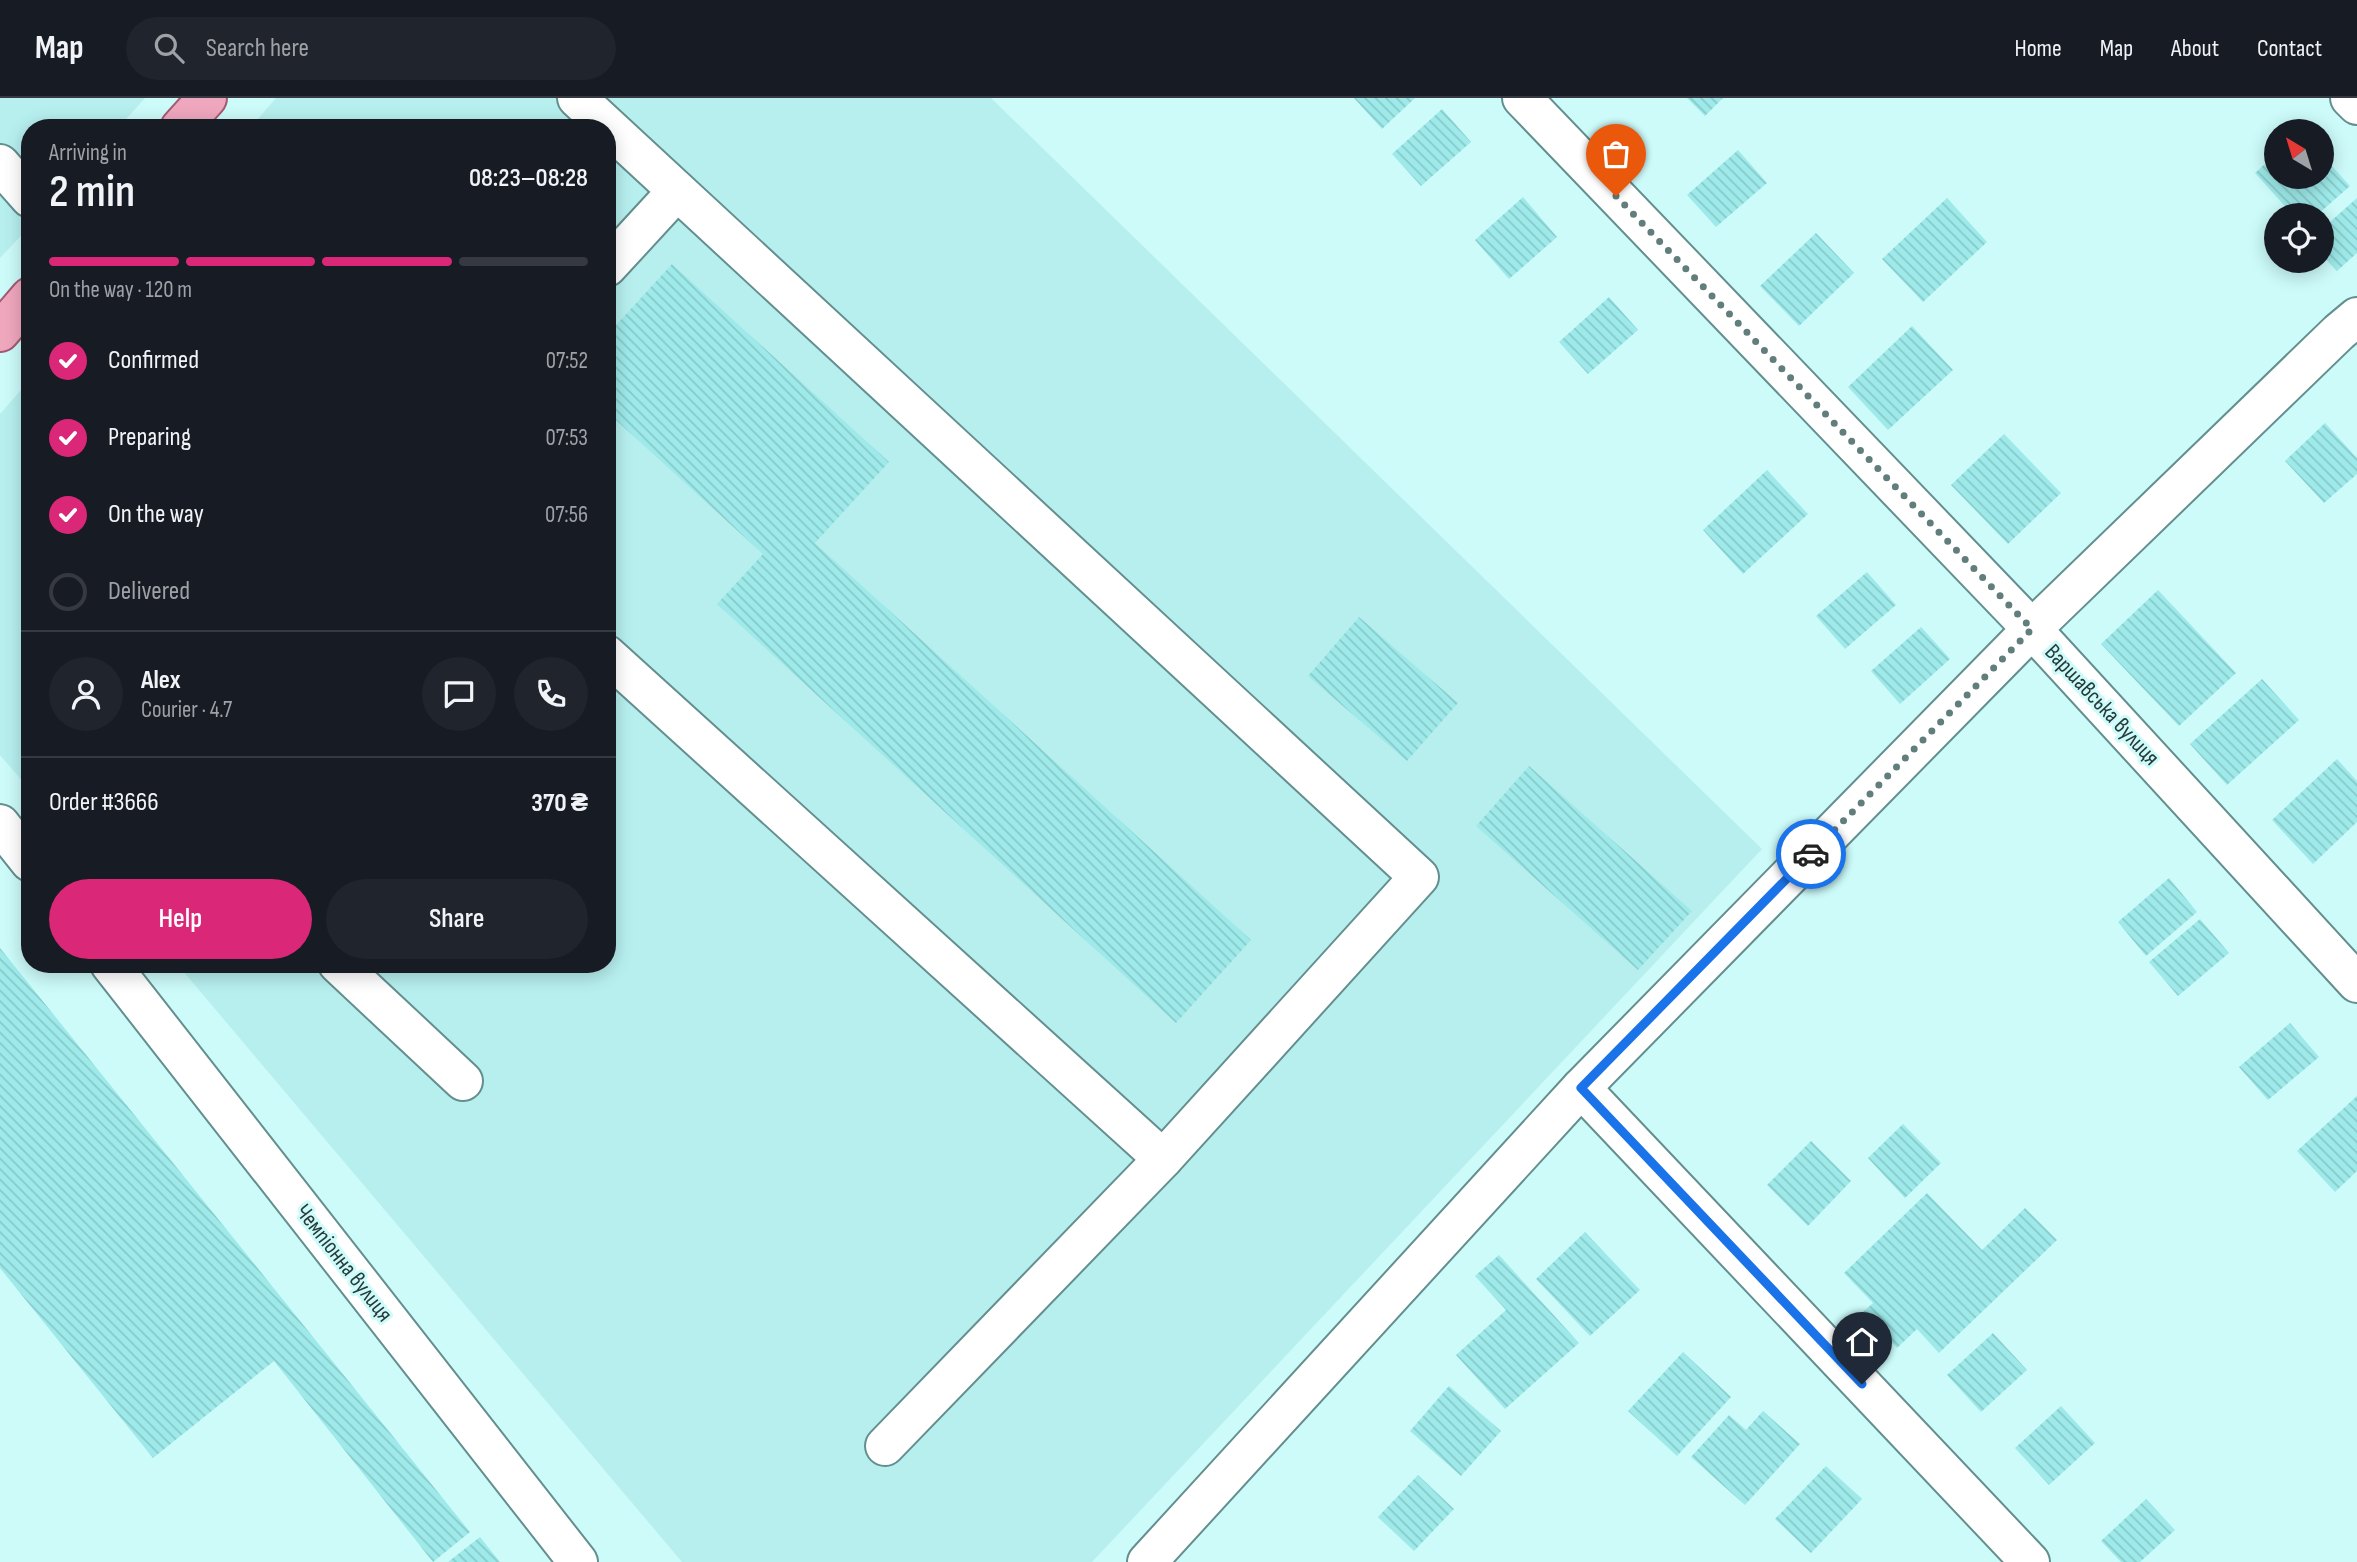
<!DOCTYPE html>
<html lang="en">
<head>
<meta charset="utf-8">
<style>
  :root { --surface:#171b24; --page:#20242c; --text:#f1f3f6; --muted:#9ea1a6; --line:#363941; --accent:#db2777 }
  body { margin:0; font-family:"Sofia Sans Condensed",sans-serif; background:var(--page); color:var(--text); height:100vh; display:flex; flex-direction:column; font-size:26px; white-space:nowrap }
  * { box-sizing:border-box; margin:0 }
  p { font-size:23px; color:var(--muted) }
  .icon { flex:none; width:38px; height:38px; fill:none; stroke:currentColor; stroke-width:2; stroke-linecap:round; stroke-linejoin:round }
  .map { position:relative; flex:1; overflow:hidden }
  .details { position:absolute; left:21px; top:21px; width:595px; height:854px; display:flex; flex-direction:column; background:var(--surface); border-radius:28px; box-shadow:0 4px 18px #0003 }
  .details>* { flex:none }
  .needle { width:46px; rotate:322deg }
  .buttons { position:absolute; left:2264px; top:21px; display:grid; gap:14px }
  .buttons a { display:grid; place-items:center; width:70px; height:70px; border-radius:50%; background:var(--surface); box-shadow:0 4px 18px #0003; font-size:35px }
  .pin { position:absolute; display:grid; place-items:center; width:60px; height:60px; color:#fff; margin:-72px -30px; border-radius:50% 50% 50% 0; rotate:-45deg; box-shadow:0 0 7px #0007 }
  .pin .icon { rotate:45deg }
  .courier { position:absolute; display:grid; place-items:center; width:70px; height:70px; margin:-35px; border:5px solid #1a73e8; border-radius:50%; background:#fff; color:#222; box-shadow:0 2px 9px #0007 }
  .headline em { font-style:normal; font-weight:600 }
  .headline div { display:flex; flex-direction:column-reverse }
  .headline { display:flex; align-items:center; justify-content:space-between; height:119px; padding:0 28px }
  h1 { font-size:46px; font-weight:600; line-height:52px }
  .bar { display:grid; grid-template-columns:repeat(4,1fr); gap:10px 7px; align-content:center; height:84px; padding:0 28px }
  .bar i { height:9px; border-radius:5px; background:var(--line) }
  .bar .selected { background:var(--accent) }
  .bar p { grid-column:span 4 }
  .line { display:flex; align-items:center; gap:18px; padding:0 28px; border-top:2px solid var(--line) }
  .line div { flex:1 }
  .round { display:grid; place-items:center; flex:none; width:74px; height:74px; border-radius:37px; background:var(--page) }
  ol { padding:0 28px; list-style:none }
  li { display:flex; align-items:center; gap:21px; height:77px }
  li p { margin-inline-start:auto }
  li .icon { padding:7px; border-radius:50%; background:var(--accent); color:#fff; stroke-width:4 }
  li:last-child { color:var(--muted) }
  li i { width:38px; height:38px; border:4px solid var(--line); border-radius:50% }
  .primary-button { display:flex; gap:14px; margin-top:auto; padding:14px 28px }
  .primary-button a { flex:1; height:80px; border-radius:42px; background:var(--accent); color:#fff; font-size:28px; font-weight:600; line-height:80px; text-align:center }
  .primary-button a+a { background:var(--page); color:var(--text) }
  header { display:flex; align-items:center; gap:42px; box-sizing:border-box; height:98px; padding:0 35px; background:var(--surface); border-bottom:2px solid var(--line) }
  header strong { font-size:33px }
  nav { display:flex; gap:38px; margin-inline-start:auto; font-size:24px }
  .search { width:490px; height:63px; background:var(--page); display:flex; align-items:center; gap:18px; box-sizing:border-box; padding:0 24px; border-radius:38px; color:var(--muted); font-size:26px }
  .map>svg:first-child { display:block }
  .built { fill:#b7efef }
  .building { fill:url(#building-back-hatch) }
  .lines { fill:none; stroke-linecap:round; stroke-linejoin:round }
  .minor-casing { stroke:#638f8e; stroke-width:42 }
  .major-casing { stroke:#a25b73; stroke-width:42 }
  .minor { stroke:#fff; stroke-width:38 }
  .major { stroke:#efa7be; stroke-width:38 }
  .done { stroke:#617e7d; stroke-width:7; stroke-dasharray:0 12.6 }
  .route { stroke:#1a73e8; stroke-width:9 }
  .labels { text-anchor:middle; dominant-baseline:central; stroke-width:6; stroke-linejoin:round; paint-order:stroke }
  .street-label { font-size:23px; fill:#273a39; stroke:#ccfbfa }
</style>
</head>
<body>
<header>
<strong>Map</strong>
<div class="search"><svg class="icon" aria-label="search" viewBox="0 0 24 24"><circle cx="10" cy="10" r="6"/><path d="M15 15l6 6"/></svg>Search here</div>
<nav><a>Home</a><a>Map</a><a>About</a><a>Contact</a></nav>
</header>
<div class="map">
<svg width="2357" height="1464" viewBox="0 0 2357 1464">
  <defs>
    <pattern id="building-back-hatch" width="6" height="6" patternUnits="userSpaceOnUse" patternTransform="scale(1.75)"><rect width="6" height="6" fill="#9eeaea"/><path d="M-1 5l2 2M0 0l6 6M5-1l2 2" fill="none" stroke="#88c9c9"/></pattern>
  </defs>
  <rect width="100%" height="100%" fill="#ccfbfa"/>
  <!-- built -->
  <g class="built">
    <path d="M0 0H145L118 30H30V128L0 160Z"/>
    <path d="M276 0H991L1762 751 1092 1464H682L177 866H607V30H250Z"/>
    <path d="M30 282V692L0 657V316Z"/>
  </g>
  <!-- building -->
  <g class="building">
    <path d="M1354 0H1415L1382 31Z"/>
    <path d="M1687 0H1723L1705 18Z"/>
    <path d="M1442 11 1471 44 1421 88 1392 56Z"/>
    <path d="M1738 52 1767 85 1716 129 1687 97Z"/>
    <path d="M2277 55V79H2322V57L2350 88 2317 117H2293L2255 75Z"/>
    <path d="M1523 99 1557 139 1509 181 1475 142Z"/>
    <path d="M1947 100 1987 144 1923 204 1882 161Z"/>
    <path d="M2357 100V155L2337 173 2322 157V131Z"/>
    <path d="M1816 135 1854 175 1799 228 1760 188Z"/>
    <path d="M672 166 889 364 815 445 1251 842 1176 925 717 506 763 456 607 314V237Z"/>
    <path d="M1609 199 1638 232 1588 276 1559 244Z"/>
    <path d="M1912 228 1953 272 1888 332 1848 289Z"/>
    <path d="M2325 325 2357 360V376L2324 405 2285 363Z"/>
    <path d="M2004 336 2061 395 2008 446 1951 387Z"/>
    <path d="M1767 372 1808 416 1743 476 1703 432Z"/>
    <path d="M1867 474 1896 507 1845 551 1816 518Z"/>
    <path d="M2158 492 2236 575 2179 628 2101 546Z"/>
    <path d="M1359 519 1458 605 1407 663 1308 578Z"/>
    <path d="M1921 529 1950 561 1900 606 1871 573Z"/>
    <path d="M2262 581 2299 622 2227 687 2190 646Z"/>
    <path d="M2337 661 2357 683V724L2313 766 2272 722Z"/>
    <path d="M1529 668 1692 813 1638 872 1476 728Z"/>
    <path d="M2169 780 2197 814 2146 858 2118 824Z"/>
    <path d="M2200 821 2229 855 2178 898 2149 864Z"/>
    <path d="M0 850 470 1434 433 1464 274 1263 153 1360 0 1170Z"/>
    <path d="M2290 925 2319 959 2268 1002 2239 969Z"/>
    <path d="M2357 998V1073L2335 1094 2297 1053Z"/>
    <path d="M1903 1026 1941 1065 1905 1100 1868 1060Z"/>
    <path d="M1811 1043 1851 1083 1808 1128 1767 1087Z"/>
    <path d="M1927 1095 1982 1152 2025 1110 2057 1142 1939 1255 1917 1231 1897 1250 1863 1214 1873 1205 1844 1175Z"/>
    <path d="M1585 1134 1640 1192 1590 1238 1536 1181Z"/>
    <path d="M1499 1157 1579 1245 1505 1311 1456 1257 1506 1212 1475 1178Z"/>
    <path d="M1993 1235 2027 1272 1981 1314 1947 1277Z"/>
    <path d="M1683 1254 1731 1299 1677 1358 1628 1313Z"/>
    <path d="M1449 1288 1501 1333 1461 1378 1410 1333Z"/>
    <path d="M2061 1308 2095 1345 2049 1387 2015 1350Z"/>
    <path d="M1763 1313 1800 1346 1745 1407 1691 1359 1729 1317 1746 1332Z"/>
    <path d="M1826 1368 1862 1401 1811 1455 1775 1421Z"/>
    <path d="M1418 1377 1454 1411 1414 1453 1378 1419Z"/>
    <path d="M2146 1401 2175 1432 2140 1464H2121L2101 1443Z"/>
    <path d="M480 1439 500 1464H448Z"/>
  </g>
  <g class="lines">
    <!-- minor casing -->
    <g class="minor-casing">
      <g id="minor">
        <path d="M577 0 1419 779 1163 1061 885 1348"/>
        <path d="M1522 0 2032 531 2357 885"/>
        <path d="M2350 0 2357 7"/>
        <path d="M0 66 30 100"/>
        <path d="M607 169 677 93"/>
        <path d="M607 557 1163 1061"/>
        <path d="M0 726 30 764"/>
        <path d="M110 866 578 1464"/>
        <path d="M338 866 463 983"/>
        <path d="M1581 990 2030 1464"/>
        <path d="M1147 1464 1581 990 2032 531 2339 234 2357 219"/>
      </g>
    </g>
    <!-- major casing -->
    <g class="major-casing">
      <g id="major">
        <path d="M180 30 207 0"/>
        <path d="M0 234 30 199"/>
      </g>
    </g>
    <!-- minor -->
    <use href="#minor" class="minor"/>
    <!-- major -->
    <use href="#major" class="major"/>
  </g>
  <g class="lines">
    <!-- done -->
    <path class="done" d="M1616 98 2032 531 1811 756"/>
    <!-- route -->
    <path class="route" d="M1811 756 1581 990 1862 1286"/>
  </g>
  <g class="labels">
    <!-- street labels -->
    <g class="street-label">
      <text transform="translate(2102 607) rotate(47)">Варшавська вулиця</text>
      <text transform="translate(344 1165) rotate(52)">Чемпіонна вулиця</text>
    </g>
  </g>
</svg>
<div class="buttons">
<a><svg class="needle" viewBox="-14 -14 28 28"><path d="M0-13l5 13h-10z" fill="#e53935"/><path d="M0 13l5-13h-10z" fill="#9ea1a6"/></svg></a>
<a><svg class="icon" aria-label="locate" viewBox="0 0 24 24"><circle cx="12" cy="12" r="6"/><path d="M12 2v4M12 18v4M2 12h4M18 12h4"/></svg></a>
</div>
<div class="pin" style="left:1616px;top:98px;background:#ea580c"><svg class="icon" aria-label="bag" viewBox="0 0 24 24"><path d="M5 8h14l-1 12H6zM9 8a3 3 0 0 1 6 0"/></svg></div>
<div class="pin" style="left:1862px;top:1286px;background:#1f2937"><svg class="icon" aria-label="home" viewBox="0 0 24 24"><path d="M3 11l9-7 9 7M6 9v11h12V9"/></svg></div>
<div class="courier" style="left:1811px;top:756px"><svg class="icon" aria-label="car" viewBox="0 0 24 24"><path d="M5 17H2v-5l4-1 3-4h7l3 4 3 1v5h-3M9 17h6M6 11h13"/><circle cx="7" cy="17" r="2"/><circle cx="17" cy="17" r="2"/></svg></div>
<section class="details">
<div class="headline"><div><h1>2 min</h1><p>Arriving in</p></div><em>08:23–08:28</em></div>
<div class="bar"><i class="selected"></i><i class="selected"></i><i class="selected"></i><i></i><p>On the way · 120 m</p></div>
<ol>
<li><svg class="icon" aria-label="check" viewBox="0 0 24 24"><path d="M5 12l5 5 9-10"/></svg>Confirmed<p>07:52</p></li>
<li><svg class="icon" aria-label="check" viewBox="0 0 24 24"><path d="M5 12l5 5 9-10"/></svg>Preparing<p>07:53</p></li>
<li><svg class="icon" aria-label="check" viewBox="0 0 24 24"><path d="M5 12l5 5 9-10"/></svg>On the way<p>07:56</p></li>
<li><i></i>Delivered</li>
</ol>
<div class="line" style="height:126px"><a class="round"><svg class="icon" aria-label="person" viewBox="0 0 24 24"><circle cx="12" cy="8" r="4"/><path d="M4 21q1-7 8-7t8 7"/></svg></a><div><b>Alex</b><p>Courier · 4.7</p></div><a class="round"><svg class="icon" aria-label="chat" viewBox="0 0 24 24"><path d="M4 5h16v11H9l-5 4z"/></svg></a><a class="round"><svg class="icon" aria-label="phone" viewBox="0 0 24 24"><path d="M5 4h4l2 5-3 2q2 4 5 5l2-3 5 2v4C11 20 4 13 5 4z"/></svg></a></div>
<div class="line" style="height:91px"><div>Order #3666</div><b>370 ₴</b></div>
<div class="primary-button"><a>Help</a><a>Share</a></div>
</section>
</div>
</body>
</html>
